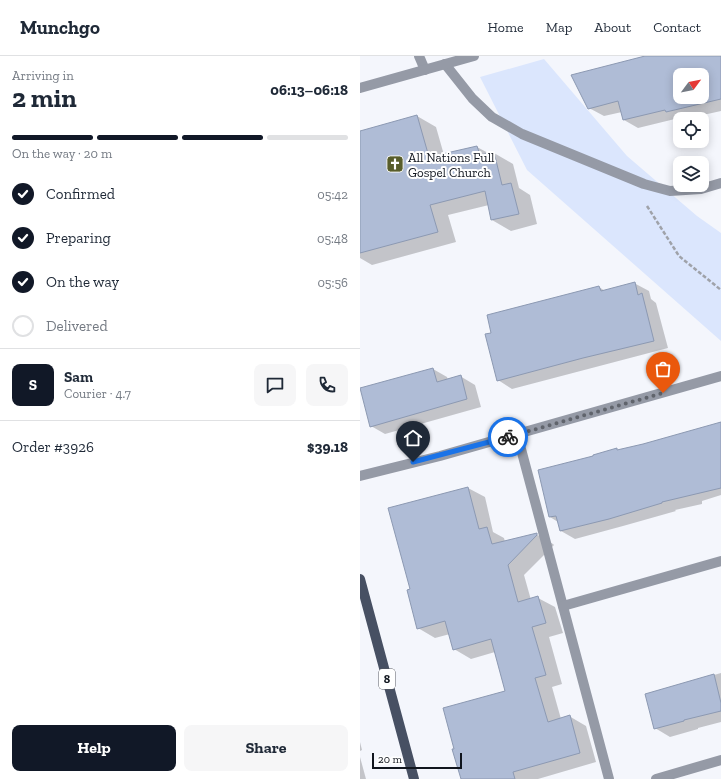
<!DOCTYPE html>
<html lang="en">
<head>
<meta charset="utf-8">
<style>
  :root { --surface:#fff; --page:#f6f6f7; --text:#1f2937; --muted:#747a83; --line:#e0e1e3; --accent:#111827 }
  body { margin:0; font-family:"Zilla Slab",serif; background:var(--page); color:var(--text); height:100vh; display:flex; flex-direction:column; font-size:15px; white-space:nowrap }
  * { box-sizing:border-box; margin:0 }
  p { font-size:13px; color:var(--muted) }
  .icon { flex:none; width:22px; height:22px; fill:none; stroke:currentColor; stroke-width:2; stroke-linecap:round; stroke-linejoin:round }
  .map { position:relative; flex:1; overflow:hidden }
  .drawer { display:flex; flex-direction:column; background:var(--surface); width:360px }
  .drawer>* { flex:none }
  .needle { width:26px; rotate:58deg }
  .controls { position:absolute; left:313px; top:12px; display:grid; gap:8px }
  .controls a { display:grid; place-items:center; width:36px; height:36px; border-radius:8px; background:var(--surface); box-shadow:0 2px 10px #0003; font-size:20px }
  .scale { position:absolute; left:12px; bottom:10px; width:90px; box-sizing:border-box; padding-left:4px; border:2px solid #10151e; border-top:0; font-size:11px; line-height:14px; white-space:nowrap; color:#10151e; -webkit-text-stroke:3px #fff; paint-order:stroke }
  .pin { position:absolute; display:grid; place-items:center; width:34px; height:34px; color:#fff; margin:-41px -17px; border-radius:50% 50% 50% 0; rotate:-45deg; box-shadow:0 0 4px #0007 }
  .pin .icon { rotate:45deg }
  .courier { position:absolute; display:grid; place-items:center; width:40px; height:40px; margin:-20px; border:3px solid #1a73e8; border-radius:50%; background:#fff; color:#222; box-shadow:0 1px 5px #0007 }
  .headline em { font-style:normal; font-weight:700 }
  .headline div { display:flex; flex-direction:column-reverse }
  .headline { display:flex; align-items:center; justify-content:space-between; height:68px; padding:0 12px }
  h1 { font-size:26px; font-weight:700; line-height:30px }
  .bar { display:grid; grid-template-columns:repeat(4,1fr); gap:6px 4px; align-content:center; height:48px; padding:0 12px }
  .bar i { height:5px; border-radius:3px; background:var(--line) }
  .bar .active { background:var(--accent) }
  .bar p { grid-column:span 4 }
  .line { display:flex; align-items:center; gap:10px; padding:0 12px; border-top:1px solid var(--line) }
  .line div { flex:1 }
  .round { display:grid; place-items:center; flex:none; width:42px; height:42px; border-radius:8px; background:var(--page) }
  ol { padding:0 12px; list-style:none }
  li { display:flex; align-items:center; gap:12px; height:44px }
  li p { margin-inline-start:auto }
  li .icon { padding:4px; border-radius:50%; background:var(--accent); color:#fff; stroke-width:4 }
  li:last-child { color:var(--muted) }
  li i { width:22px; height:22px; border:2px solid var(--line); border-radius:50% }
  .action { display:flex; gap:8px; margin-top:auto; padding:8px 12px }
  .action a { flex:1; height:46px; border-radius:8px; background:var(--accent); color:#fff; font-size:16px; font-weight:700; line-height:46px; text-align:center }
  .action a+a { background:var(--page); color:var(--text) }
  header { display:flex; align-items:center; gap:24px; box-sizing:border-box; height:56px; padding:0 20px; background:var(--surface); border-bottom:1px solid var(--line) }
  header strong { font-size:19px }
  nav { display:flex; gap:22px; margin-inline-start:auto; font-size:14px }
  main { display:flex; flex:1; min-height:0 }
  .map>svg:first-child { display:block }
  .green { fill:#dbe6fd }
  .shadow { fill:#0003; fill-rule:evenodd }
  .building { fill:#afbcd6; stroke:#8c99b2; fill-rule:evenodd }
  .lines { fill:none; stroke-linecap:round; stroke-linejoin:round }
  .path { stroke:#9fa2a9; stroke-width:2.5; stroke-dasharray:4 2; stroke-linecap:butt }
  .minor { stroke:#959aa6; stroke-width:10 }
  .major { stroke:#475063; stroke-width:10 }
  .done { stroke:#60646c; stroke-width:4; stroke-dasharray:0 7.2 }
  .route { stroke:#1a73e8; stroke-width:5 }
  .labels { text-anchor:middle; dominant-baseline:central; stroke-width:4; stroke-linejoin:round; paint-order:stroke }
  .shield { fill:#fff; stroke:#585b62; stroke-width:1 }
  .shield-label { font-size:12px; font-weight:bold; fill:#10151e }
  .poi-label { font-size:13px; fill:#10151e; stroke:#fff; text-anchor:start }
</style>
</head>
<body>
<header>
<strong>Munchgo</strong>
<nav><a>Home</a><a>Map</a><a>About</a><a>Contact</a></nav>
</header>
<main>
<section class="drawer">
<div class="headline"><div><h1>2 min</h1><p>Arriving in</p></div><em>06:13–06:18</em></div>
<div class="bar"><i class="active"></i><i class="active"></i><i class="active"></i><i></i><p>On the way · 20 m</p></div>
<ol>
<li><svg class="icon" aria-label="check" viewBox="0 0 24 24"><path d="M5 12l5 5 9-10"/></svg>Confirmed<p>05:42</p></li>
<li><svg class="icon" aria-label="check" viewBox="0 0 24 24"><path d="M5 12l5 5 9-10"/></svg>Preparing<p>05:48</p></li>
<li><svg class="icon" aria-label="check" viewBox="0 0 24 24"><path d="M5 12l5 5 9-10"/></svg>On the way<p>05:56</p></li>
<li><i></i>Delivered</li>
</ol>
<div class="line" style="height:72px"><b class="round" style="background:var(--accent);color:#fff">S</b><div><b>Sam</b><p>Courier · 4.7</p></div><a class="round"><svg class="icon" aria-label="chat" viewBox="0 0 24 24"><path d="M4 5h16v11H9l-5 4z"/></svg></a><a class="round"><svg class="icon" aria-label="phone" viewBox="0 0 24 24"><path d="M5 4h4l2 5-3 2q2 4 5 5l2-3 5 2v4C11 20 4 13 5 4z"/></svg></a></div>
<div class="line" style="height:52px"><div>Order #3926</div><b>$39.18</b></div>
<div class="action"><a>Help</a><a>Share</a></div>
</section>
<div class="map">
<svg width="361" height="723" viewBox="0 0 361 723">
  <rect width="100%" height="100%" fill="#f4f6fc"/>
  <!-- green -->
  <path class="green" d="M184 3 267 100 337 160 361 177V285L167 114 120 21Z"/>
  <!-- shadow -->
  <g class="shadow">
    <path d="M289 0H361V55L325 63H320L319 62 278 72 264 64 262 56 244 60 229 52ZM320 19H342V41H320Z"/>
    <path d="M57 60 76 71 84 99 117 91 130 98 134 97 153 108 159 132 170 139 177 168 151 175 132 164 129 149 88 159 96 186 12 209 0 202V76Z"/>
    <path d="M274 227 289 235 291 243 296 247 308 292 152 333 138 324 132 277 239 231 245 235Z"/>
    <path d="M73 313 87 321 88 324 100 320 115 329 121 351 25 378 11 370Z"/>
    <path d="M361 367V439L342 445V448L315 454 316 455 263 470 215 483 201 475 198 466 190 461 257 394 259 395Z"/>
    <path d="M108 432 125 441 133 476 144 482 145 486 176 478 193 488 194 489 164 519 171 544 178 542 195 551 203 577 189 581 202 628 192 631 201 663 209 660 226 670 236 706 178 723H102L146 636 135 596 111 603 94 593 90 578 75 582 58 572 51 534Z"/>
    <path d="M361 617V666L338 672V673L310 681 295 672 286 638Z"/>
    <path d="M0 686 2 694 0 695Z"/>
    <path d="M0 701 6 723H0Z"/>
  </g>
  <!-- building -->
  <g class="building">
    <path d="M285 0H361V43L306 56 305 54 263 64 258 45 228 53 211 19ZM320 19H342V41H320Z"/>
    <path d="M57 59 69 101 117 90 120 99 134 96 142 129 151 127 159 158 131 164 125 135 70 149 78 176 0 197V75Z"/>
    <path d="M275 226 278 239 282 237 294 285 223 302 137 325 125 278 131 277 127 259 239 230 241 235Z"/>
    <path d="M73 312 77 326 101 319 107 343 10 371 0 332Z"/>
    <path d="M361 366V432L302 446V447L249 463 200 475 196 460 189 461 178 414 233 400V399L257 392V394L283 388Z"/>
    <path d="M108 431 119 473 127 471 132 488 177 477V479L148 509 158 546 178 540 186 567 172 571 186 619 175 622 188 666 210 659 220 697 153 716 155 723H101L92 693H94L83 652 145 635 131 583 93 594 85 565 57 573 47 534 50 533 28 452Z"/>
    <path d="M354 618 361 647V655L324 664V665L294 673 285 638Z"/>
  </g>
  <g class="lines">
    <!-- path -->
    <path class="path" d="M287 150 319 200 361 234"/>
    <!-- minor -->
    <g class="minor">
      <path d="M59 0 65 14"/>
      <path d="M85 8 112 42 132 61 162 78 284 128 310 135 341 133 361 127"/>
      <path d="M0 32 114 0"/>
      <path d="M157 378 249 723"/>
      <path d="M0 420 80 400 361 320"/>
      <path d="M203 550 361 505"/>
      <path d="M296 723 361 704"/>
    </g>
    <!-- major -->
    <path class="major" d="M0 523 54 723"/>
  </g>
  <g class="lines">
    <!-- done -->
    <path class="done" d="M148 381 303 337"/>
    <!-- route -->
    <path class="route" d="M53 406 148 381"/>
  </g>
  <!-- icons -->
  <defs>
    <g id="church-square" transform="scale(0.9)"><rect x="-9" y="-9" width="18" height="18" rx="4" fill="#585d2b" stroke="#fff"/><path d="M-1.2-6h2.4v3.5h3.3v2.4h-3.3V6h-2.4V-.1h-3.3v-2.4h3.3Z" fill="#fff"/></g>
  </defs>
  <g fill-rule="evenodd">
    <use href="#church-square" x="35" y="108"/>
  </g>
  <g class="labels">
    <!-- shield labels -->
    <rect class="shield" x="19" y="613" width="16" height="20" rx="3"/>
    <g class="shield-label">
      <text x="27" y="623">8</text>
    </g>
    <!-- poi labels -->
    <g class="poi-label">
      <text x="48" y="101">All Nations Full<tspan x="48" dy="15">Gospel Church</tspan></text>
    </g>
  </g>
</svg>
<div class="controls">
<a><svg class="needle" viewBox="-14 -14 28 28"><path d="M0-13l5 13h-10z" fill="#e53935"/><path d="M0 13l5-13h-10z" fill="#747a83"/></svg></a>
<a><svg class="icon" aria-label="locate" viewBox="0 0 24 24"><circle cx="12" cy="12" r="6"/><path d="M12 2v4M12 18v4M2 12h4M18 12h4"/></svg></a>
<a><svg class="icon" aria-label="layers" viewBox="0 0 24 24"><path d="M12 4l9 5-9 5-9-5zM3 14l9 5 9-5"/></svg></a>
</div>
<div class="scale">20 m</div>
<div class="pin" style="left:303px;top:337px;background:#ea580c"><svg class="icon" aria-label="bag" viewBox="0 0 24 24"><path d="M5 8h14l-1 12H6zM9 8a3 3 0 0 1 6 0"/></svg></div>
<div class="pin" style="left:53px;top:406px;background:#1f2937"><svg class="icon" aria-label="home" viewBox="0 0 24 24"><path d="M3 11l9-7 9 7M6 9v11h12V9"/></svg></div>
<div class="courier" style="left:148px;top:381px"><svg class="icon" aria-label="bike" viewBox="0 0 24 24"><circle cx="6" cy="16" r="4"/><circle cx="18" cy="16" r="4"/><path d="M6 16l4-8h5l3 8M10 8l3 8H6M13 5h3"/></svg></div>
</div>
</main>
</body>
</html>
